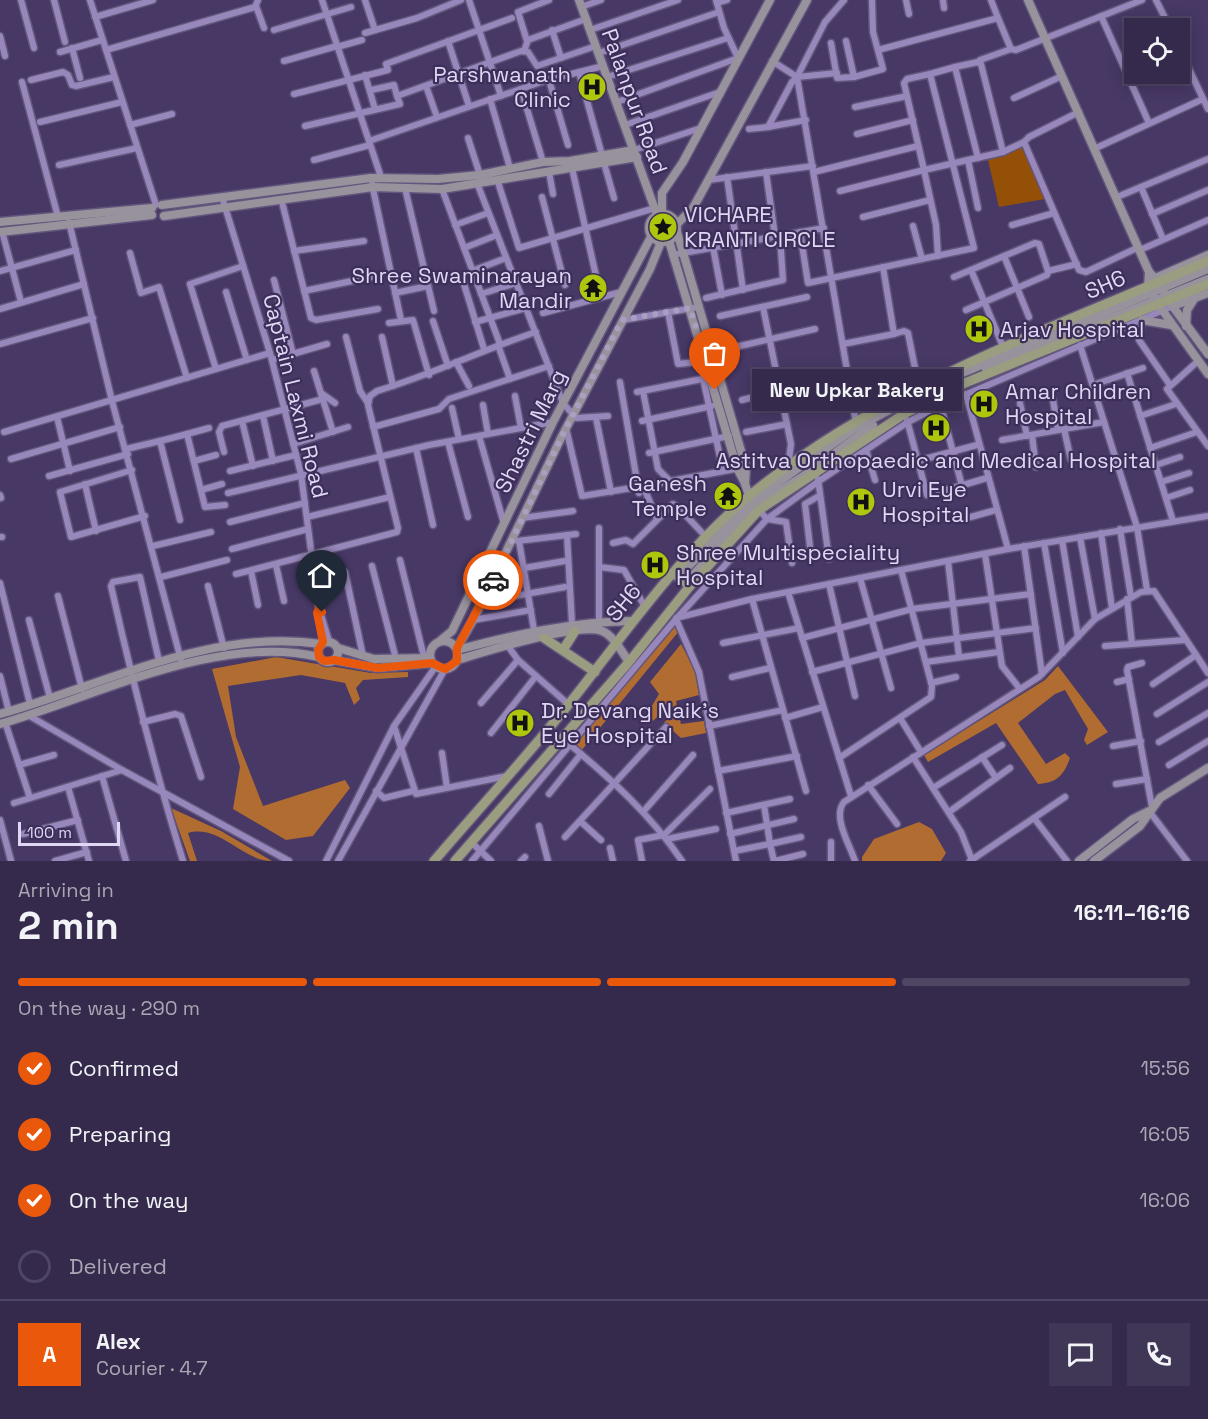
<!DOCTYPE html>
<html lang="en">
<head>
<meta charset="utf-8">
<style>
  :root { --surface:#352a4c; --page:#403656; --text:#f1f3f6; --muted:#aaa7b5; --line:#4f4664; --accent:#ea580c }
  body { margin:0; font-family:"Space Grotesk",sans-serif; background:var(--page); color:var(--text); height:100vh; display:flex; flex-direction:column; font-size:22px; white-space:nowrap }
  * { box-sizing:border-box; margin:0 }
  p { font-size:20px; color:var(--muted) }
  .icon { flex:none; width:33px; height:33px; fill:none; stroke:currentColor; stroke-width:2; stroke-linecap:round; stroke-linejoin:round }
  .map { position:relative; height:861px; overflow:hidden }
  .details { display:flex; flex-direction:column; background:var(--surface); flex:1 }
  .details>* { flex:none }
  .fabs { position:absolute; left:1124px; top:18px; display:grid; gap:12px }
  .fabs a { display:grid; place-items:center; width:66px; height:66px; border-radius:0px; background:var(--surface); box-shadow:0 3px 15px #0003,0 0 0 2px var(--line); font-size:30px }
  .scale { position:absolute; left:18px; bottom:15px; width:102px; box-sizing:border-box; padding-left:6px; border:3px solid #dfd7f3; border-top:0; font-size:16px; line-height:21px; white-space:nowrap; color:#dfd7f3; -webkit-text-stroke:4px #3d2e5a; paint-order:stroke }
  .pin { position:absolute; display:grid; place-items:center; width:51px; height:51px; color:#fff; margin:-62px -26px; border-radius:50% 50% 50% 0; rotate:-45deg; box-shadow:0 0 6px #0007 }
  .pin .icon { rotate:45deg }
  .courier { position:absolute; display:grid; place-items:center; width:60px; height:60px; margin:-30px; border:4px solid #ea580c; border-radius:50%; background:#fff; color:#222; box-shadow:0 2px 8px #0007 }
  .bubble { position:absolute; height:42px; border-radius:0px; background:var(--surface); box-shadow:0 3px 15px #0003,0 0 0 2px var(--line); font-size:20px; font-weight:700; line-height:42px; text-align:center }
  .headline em { font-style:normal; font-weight:700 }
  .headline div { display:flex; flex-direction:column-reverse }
  .headline { display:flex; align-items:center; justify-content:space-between; height:102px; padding:0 18px }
  h1 { font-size:39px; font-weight:700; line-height:45px }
  .bar { display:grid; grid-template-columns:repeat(4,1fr); gap:9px 6px; align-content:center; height:72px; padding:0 18px }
  .bar i { height:8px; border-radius:4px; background:var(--line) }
  .bar .on { background:var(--accent) }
  .bar p { grid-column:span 4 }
  .line { display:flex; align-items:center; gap:15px; padding:0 18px; border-top:2px solid var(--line) }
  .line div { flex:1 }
  .round { display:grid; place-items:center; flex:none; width:63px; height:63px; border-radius:0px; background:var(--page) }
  ol { padding:0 18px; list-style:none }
  li { display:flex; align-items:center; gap:18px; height:66px }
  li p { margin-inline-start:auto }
  li .icon { padding:6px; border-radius:50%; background:var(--accent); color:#fff; stroke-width:4 }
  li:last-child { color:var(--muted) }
  li i { width:33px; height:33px; border:3px solid var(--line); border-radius:50% }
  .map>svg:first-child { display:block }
  .green { fill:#945006 }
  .forest { fill:#b16c31 }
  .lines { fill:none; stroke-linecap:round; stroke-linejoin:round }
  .street-casing { stroke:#63567c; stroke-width:9 }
  .secondary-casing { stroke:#63567c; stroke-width:11 }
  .primary-casing { stroke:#63567c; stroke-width:12 }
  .street { stroke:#9787ba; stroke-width:6 }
  .secondary { stroke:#98929d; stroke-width:8 }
  .primary { stroke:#9a9d80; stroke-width:9 }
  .done { stroke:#aa9fc1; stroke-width:6; stroke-dasharray:0 10.8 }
  .route { stroke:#ea580c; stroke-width:8 }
  .labels { text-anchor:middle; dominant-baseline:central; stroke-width:4.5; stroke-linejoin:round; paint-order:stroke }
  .poi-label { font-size:22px; fill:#dfd7f3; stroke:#3d2e5a; text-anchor:start }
  .street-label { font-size:22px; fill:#dfd7f3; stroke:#3d2e5a }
</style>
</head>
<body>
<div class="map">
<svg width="1208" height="861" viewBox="0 0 1208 861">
  <rect width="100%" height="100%" fill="#473865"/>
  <!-- green -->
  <path class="green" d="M1023 146 1045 199 999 207 988 160Z"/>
  <!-- forest -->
  <g class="forest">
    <path d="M673 625 679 631 581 751 573 744Z"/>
    <path d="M681 644 695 671 699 695 676 701 681 724 704 721 706 733 681 738 664 723 671 714 665 709 653 721 647 714 659 694 650 682Z"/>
    <path d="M276 657 371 673 408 672V677L363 680 356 688 360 699 354 705 345 683 301 675 228 686 236 737 263 806 345 780 350 788 313 836 286 840 233 809 240 767 212 669Z"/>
    <path d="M1058 666 1108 732 1087 745 1084 740 1088 729 1065 690 1055 694 1018 723 1046 764 1065 753 1070 758C1064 775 1057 783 1038 784L996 723 928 762 924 755 1045 680Z"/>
    <path d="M171 808 221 831 272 861C242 861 220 824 188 833L197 861H190Z"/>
    <path d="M919 822 932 829 946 853 941 861H862V857L874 839Z"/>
  </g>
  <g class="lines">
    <!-- street casing -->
    <g class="street-casing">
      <g id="street">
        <path d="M21 0 34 48"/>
        <path d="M54 0 65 42"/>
        <path d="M90 0 156 205"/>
        <path d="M322 0 381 177"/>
        <path d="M365 0 375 30"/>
        <path d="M469 0 501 96"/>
        <path d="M844 0 825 22 797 77 856 423"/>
        <path d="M906 0 909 14"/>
        <path d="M943 0 944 8"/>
        <path d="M1156 0 1170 28"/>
        <path d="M717 3 727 0"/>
        <path d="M256 6 264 28"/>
        <path d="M581 7 601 0"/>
        <path d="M1101 16 1149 123"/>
        <path d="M95 17 153 0"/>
        <path d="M998 18 1011 49 1016 50 1142 0"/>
        <path d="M274 30 351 7"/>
        <path d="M552 30 561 58"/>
        <path d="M590 30 678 0"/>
        <path d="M365 33 417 18 461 0"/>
        <path d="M0 36 5 56"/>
        <path d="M448 41 469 106"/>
        <path d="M527 41 518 12 549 0"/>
        <path d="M846 41 854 77 883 69 873 32 872 0"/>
        <path d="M831 43 837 78 854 77"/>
        <path d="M337 47 362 40"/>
        <path d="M72 48 80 78"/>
        <path d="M1179 48 1208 109"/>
        <path d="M106 50 255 7 258 0"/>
        <path d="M878 50 998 18 991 0"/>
        <path d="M524 51 528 40 586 19"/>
        <path d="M60 52 102 40"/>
        <path d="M599 53 719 12"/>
        <path d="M980 60 1011 49"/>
        <path d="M284 61 337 46"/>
        <path d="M772 61 797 77 837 73"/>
        <path d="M579 72 602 155"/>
        <path d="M930 74 955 67 978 158"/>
        <path d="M365 75 375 109"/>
        <path d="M607 77 728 38"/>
        <path d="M31 80 63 72 68 75 72 85 76 86 114 77"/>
        <path d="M549 80 568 145"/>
        <path d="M22 82 58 217"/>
        <path d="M426 86 437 117"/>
        <path d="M521 89 543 162"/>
        <path d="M371 90 394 85 397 96 521 51 528 52 537 66 596 46"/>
        <path d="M294 94 388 70 386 64 512 18"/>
        <path d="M1014 98 1062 76"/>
        <path d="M490 99 510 168"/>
        <path d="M617 102 738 58 724 28 716 0"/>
        <path d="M855 107 907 96"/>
        <path d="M1079 112 1029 137 1024 142 1079 270 1086 272 1139 247"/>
        <path d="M40 122 122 102"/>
        <path d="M130 125 172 114"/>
        <path d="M625 125 720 92"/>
        <path d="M305 126 400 104 397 96"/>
        <path d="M768 127 806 120"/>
        <path d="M749 129 768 127 792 82 797 77"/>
        <path d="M857 134 913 120"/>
        <path d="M468 138 480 175"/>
        <path d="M369 141 544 81 603 66"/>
        <path d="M1096 148 1203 99"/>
        <path d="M634 150 701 128"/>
        <path d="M1003 152 1024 142"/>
        <path d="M314 160 370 145"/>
        <path d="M968 160 978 208"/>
        <path d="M604 163 614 198"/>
        <path d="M59 165 137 148"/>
        <path d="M572 168 596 276"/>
        <path d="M549 172 553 194"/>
        <path d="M766 172 775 236"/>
        <path d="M814 172 918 146"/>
        <path d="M727 177 743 290"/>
        <path d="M497 179 519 248 655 208"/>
        <path d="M708 180 813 166"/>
        <path d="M477 183 563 403 576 418 608 416"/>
        <path d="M372 184 401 320"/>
        <path d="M1141 187 1163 239"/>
        <path d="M405 188 434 311"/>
        <path d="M442 189 500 344"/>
        <path d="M840 191 924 170 936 225 938 256"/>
        <path d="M222 197 270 353 301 474 323 642"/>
        <path d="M542 197 565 285"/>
        <path d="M1117 197 1208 159"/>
        <path d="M282 202 311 318 316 320 378 309"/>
        <path d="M1152 214 1208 190"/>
        <path d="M863 217 930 200"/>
        <path d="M69 222 112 401 181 660"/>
        <path d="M455 225 488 213"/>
        <path d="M1012 225 1054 213"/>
        <path d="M913 226 922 259"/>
        <path d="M2 231 21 302"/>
        <path d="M800 232 808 283 974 248 930 74 907 79 904 83 924 170C950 164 977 158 1003 152L981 64 978 62 955 67"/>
        <path d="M713 247 722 295"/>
        <path d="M464 248 497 235"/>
        <path d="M1140 250 1208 220"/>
        <path d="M294 251 364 241"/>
        <path d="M130 253 141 293 159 287 187 378"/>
        <path d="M672 255 824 228"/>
        <path d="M1004 256 1029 317"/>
        <path d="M883 267 894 334 904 331 908 333 919 388"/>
        <path d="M971 270 1004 349"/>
        <path d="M0 271 76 250"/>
        <path d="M472 271 506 258"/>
        <path d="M1048 271 1077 264"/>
        <path d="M954 277 1035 243 1039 244 1048 271 1047 275 966 310"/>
        <path d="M274 280 293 354"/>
        <path d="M463 281 484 349"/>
        <path d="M304 291 371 277"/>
        <path d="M226 292 247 360"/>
        <path d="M395 293 428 286"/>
        <path d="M481 294 516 283"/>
        <path d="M706 298 783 280 780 236"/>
        <path d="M763 307 791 444 788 467"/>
        <path d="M0 309 84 284"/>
        <path d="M668 312 678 364 706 361"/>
        <path d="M543 313 621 292"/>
        <path d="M720 316 807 297"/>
        <path d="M623 320 699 307"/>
        <path d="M1142 320 1139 340 1170 385"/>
        <path d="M433 321 448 366"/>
        <path d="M475 322 526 308"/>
        <path d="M389 323 413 320 429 375"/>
        <path d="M346 337 360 391 368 403"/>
        <path d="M382 337 393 386"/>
        <path d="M0 344 93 318"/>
        <path d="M843 344 894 334"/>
        <path d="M498 345 510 379"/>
        <path d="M1080 345 1137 527 1147 590"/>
        <path d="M731 348 815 329"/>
        <path d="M272 360 327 344"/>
        <path d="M1198 361 1167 389 1208 446"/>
        <path d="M456 362 469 386"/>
        <path d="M216 369 190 284 243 266"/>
        <path d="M314 371 333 432"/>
        <path d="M1127 373 1173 521"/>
        <path d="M703 378 723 471"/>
        <path d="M620 382 639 493"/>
        <path d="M1093 385 1143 368"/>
        <path d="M643 391 658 469 670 481"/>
        <path d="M637 392 707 378"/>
        <path d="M321 393 335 403"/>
        <path d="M966 394 1008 549"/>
        <path d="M515 396 521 428"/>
        <path d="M742 400 824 379"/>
        <path d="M1053 400 1058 430"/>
        <path d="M940 403 962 486"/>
        <path d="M1020 403 1027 436"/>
        <path d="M483 405 488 434"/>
        <path d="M452 408 459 439"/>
        <path d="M263 416 273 461"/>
        <path d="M1140 416 1176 404"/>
        <path d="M57 417 70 471"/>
        <path d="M596 418 611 492"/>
        <path d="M907 420 927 495"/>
        <path d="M242 421 253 466"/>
        <path d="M642 421 712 406"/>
        <path d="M373 427 439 409 449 399 549 366"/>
        <path d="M566 428 582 496 638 487"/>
        <path d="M1064 429 1071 460"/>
        <path d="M4 432 270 353"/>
        <path d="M746 432 787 424"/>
        <path d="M187 434 209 428"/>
        <path d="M1032 435 1036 467"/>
        <path d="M479 436 504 524"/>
        <path d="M1002 440 1104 422"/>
        <path d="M160 441 187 434 205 507 225 505"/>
        <path d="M448 442 468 517"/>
        <path d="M293 444 348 427"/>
        <path d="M416 448 433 525"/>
        <path d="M1150 448 1197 432"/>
        <path d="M126 449 160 441 180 520"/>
        <path d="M866 450 875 480"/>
        <path d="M224 452 219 432 222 426 323 399"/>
        <path d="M649 453 729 436"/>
        <path d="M11 459 120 427"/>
        <path d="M194 461 216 455"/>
        <path d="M917 461 977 445"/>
        <path d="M1156 465 1180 457"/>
        <path d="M132 470 60 492 71 537 145 516"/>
        <path d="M230 471 296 455"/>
        <path d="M49 476 128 454"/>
        <path d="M818 479 829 559"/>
        <path d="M1161 482 1189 473"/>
        <path d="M85 484 96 531"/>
        <path d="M655 484 740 468"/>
        <path d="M644 488 657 519"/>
        <path d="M201 490 222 484"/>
        <path d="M939 492 987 478"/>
        <path d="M228 493 429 445 553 422"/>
        <path d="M0 495 1 498"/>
        <path d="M1166 498 1190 490"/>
        <path d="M759 510 767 519 786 522 792 563"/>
        <path d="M307 517 390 497"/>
        <path d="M522 518 573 511"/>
        <path d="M967 518 996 510"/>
        <path d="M230 522 305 503"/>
        <path d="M1120 529 1131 597"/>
        <path d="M1101 533 1112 608"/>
        <path d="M567 535 572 624"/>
        <path d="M0 537H2"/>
        <path d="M1080 537 1095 619"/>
        <path d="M1062 540 1078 637"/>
        <path d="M517 541 576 534"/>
        <path d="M519 541 534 630"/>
        <path d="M613 543 626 540 633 544 673 504 678 507 707 538"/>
        <path d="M1044 543 1063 653"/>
        <path d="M153 546 211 532"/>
        <path d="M1024 546 1042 674"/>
        <path d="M810 547 805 504 819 496"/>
        <path d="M232 549 308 529"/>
        <path d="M985 554 1002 666 1020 689"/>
        <path d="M400 560 424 657"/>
        <path d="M948 561 959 657"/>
        <path d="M276 565 284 601"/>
        <path d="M372 566 396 659"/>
        <path d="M599 567 624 570 645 607"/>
        <path d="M524 568 565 561"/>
        <path d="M251 571 258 605"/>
        <path d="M345 572 363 656"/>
        <path d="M236 574 397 532 398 528 368 405 370 396 377 391C431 375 482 350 536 332"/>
        <path d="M161 577 227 560"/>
        <path d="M860 578 891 688"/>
        <path d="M0 583 30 704"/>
        <path d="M829 584 855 696"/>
        <path d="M208 586 224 648"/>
        <path d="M788 592 851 796"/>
        <path d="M58 596 82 689"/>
        <path d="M752 599 806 791"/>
        <path d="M1127 599 1132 644"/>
        <path d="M482 602 565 587"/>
        <path d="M319 608 329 641"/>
        <path d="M676 618 752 599 1008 549 1208 516"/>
        <path d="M676 619 699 672 736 861"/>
        <path d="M29 620 50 698"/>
        <path d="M473 620 531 610"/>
        <path d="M599 627V528"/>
        <path d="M802 638 912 609 1031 594"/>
        <path d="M723 643 799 628"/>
        <path d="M508 646 518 660 568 704"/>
        <path d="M1105 646 1185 640"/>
        <path d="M159 661 140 577 113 582 111 586C132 679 155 770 183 861"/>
        <path d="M926 662 999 652"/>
        <path d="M1142 663 1128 667 1127 670 1152 807"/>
        <path d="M812 672 921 643 1036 628"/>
        <path d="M0 676 9 712"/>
        <path d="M732 677 770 668"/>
        <path d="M1117 682 1129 679"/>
        <path d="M931 683 956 677"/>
        <path d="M1153 684 1196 655"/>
        <path d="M481 703 518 660"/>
        <path d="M1157 714 1208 682"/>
        <path d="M28 715 122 770 289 861"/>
        <path d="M785 718 823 707"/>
        <path d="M900 718 921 752"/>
        <path d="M5 722 30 798"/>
        <path d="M143 722 175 714 181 716 201 777"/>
        <path d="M394 726 416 794 507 776"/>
        <path d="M709 726 783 710"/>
        <path d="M491 733 536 676"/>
        <path d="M1159 742 1208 713"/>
        <path d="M568 743C611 779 651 815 682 861"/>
        <path d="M1113 746 1141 741"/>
        <path d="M442 753 447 788"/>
        <path d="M913 757 961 832 972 860"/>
        <path d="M982 757 996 778"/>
        <path d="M839 758 931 697 932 686 901 570"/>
        <path d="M19 765 54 755"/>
        <path d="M1169 765 1208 741"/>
        <path d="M718 771 797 756"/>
        <path d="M102 776 126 861"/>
        <path d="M1116 784 1147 779"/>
        <path d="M868 785 897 824"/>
        <path d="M68 787 89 861"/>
        <path d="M933 788 1002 745"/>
        <path d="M376 791 384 798 413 791"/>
        <path d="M549 794 581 754"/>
        <path d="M14 803 122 770"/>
        <path d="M764 805 770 844 801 837"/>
        <path d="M1149 811 1187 861"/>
        <path d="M643 812 693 755"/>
        <path d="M949 812 1010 768"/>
        <path d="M726 813 790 799"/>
        <path d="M1034 818 1067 861"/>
        <path d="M0 820 11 861"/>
        <path d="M580 821 601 840"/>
        <path d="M539 826 548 861"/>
        <path d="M23 834 78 820"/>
        <path d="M730 834 794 819"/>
        <path d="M565 837 666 727"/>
        <path d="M667 839 716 829"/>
        <path d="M471 842 491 861"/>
        <path d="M831 842V861"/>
        <path d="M610 848 613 861"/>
        <path d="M734 851 770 844 774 861"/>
        <path d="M55 861 87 852"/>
        <path d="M326 861 394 726 436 666"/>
        <path d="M338 861 445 669"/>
        <path d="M472 861 676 619 767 519 819 481 908 422 941 405 1173 306"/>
        <path d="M521 861 525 857"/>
        <path d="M642 861 638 840 664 835 710 789"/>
        <path d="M775 861 803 854"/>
        <path d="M855 861C850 845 832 817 844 802L1039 677 1095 619 1141 592 1154 591 1208 673"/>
        <path d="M970 861 1065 797"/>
      </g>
    </g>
    <!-- secondary casing -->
    <g class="secondary-casing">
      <g id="secondary">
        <path d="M579 0 657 215"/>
        <path d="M1028 0 1149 272 1159 282 1168 300 1208 354"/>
        <path d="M162 205 371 178 438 179 480 175 543 162 570 161 634 150"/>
        <path d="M662 214V193L683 162 770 0"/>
        <circle cx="663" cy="228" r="14"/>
        <path d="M164 216 373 187 442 189 637 157"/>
        <path d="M0 222 152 208"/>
        <path d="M677 224 693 208 807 0"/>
        <path d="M0 232 152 215"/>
        <path d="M677 232 746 468 745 484 751 501"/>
        <path d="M669 241 737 468 745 483"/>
        <path d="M1149 272 1148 287 1155 300 1208 374"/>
        <path d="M1151 280 1208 255"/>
        <path d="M1173 306 1208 293"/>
        <path d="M1142 320 1171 325"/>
        <path d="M1186 326 1187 310 1194 299"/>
        <path d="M986 369 1208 279"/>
        <path d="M678 577 752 501 857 427 953 377 1208 269"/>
        <path d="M686 583 755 506 805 475 873 425"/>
        <path d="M441 640 452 631 553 422 652 235"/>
        <circle cx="444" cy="655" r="14"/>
        <circle cx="328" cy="652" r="10"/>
        <path d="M338 648 374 659 430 658"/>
        <path d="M457 648 473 620 562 436 650 269 661 242"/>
        <path d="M457 650C516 634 572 622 633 621"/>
        <path d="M334 660 378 668 432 663"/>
        <path d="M457 660C484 652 578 622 602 631 613 635 622 652 629 662"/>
        <path d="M0 714C104 685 210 628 321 644"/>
        <path d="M0 724C97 696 217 633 319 657"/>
        <path d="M1079 861 1133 819 1149 811"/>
        <path d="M1094 861 1140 826 1160 798 1208 768"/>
      </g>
    </g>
    <!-- primary casing -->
    <g class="primary-casing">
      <g id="primary">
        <path d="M673 573 690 586"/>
        <path d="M544 638 595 672"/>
        <path d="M563 650 575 631"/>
        <path d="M434 861C485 801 539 744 587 681 637 617 686 549 749 496 882 386 1051 329 1208 261"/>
        <path d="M455 861 629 662 690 586 759 510 904 414 965 383 1208 284"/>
      </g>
    </g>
    <!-- street -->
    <use href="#street" class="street"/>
    <!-- secondary -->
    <use href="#secondary" class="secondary"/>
    <!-- primary -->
    <use href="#primary" class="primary"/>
  </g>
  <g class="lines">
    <!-- done -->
    <path class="done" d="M493 580 562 436 622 320 690 308 715 390"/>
    <!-- route -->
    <path class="route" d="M322 612 319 608 317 613 323 642 318 650 319 657 324 661 334 660 378 668 432 663 445 669 457 661V648L493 580"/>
  </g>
  <!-- icons -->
  <defs>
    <g id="hospital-disc" transform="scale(1.5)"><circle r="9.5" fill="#aec60b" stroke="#3d2e5a"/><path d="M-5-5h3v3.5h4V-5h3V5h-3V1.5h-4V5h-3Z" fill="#111"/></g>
    <g id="sight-disc" transform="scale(1.5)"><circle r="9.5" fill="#aec60b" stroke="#3d2e5a"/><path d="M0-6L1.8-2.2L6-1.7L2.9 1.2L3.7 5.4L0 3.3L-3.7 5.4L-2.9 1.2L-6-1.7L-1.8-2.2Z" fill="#111"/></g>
    <g id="temple-disc" transform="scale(1.5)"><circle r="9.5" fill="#aec60b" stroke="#3d2e5a"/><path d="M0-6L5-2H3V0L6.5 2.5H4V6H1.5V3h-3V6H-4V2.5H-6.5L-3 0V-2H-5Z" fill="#111"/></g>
  </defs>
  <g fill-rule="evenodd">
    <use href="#hospital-disc" x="592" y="87"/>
    <use href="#sight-disc" x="663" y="227"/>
    <use href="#temple-disc" x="593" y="288"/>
    <use href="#hospital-disc" x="979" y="329"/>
    <use href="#hospital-disc" x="984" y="404"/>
    <use href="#hospital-disc" x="936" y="428"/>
    <use href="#temple-disc" x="728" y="496"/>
    <use href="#hospital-disc" x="861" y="502"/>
    <use href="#hospital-disc" x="655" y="565"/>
    <use href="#hospital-disc" x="520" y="723"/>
  </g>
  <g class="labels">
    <!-- poi labels -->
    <g class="poi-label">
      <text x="571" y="74" text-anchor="end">Parshwanath<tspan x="571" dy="25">Clinic</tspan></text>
      <text x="684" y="214">VICHARE<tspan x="684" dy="25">KRANTI CIRCLE</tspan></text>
      <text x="572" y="275" text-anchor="end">Shree Swaminarayan<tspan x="572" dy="25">Mandir</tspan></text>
      <text x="1000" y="329">Arjav Hospital</text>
      <text x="1005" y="391">Amar Children<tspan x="1005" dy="25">Hospital</tspan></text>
      <text x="936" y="460" text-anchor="middle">Astitva Orthopaedic and Medical Hospital</text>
      <text x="707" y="483" text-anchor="end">Ganesh<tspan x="707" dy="25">Temple</tspan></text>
      <text x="882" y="489">Urvi Eye<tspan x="882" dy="25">Hospital</tspan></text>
      <text x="676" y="552">Shree Multispeciality<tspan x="676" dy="25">Hospital</tspan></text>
      <text x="541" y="710">Dr. Devang Naik's<tspan x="541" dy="25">Eye Hospital</tspan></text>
    </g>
    <!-- street labels -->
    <g class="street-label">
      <text transform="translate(635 101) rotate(70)">Palanpur Road</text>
      <text transform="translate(1105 284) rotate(-23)">SH6</text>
      <text transform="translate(296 396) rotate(76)">Captain Laxmi Road</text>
      <text transform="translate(530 431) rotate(-64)">Shastri Marg</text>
      <text transform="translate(623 602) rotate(-51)">SH6</text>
    </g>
  </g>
</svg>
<div class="fabs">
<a><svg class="icon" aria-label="locate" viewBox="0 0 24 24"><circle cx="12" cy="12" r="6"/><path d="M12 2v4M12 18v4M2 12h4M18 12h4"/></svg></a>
</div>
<div class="scale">100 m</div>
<div class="pin" style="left:715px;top:390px;background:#ea580c"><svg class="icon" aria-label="bag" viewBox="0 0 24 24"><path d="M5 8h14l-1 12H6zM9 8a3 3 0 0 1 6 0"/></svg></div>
<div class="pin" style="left:322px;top:612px;background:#1f2937"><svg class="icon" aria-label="home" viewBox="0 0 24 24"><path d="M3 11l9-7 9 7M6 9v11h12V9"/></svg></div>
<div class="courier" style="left:493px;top:580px"><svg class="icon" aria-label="car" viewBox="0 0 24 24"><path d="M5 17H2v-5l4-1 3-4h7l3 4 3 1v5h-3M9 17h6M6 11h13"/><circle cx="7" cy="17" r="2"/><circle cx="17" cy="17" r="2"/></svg></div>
<div class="bubble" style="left:752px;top:369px;width:210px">New Upkar Bakery</div>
</div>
<section class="details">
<div class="headline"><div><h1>2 min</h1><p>Arriving in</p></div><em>16:11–16:16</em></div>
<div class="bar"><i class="on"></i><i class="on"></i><i class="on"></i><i></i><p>On the way · 290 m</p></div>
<ol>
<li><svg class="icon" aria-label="check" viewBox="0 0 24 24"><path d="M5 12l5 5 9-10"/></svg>Confirmed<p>15:56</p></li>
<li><svg class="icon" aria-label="check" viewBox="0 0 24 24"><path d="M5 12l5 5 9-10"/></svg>Preparing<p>16:05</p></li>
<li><svg class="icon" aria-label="check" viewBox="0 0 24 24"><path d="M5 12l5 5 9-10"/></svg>On the way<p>16:06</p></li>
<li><i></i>Delivered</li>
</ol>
<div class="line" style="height:108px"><b class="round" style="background:var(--accent);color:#fff">A</b><div><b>Alex</b><p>Courier · 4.7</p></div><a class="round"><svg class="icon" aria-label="chat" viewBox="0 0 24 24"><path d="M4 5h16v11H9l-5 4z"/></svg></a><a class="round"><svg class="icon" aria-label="phone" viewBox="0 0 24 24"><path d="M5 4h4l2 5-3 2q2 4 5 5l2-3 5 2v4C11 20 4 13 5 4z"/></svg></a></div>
</section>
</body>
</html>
